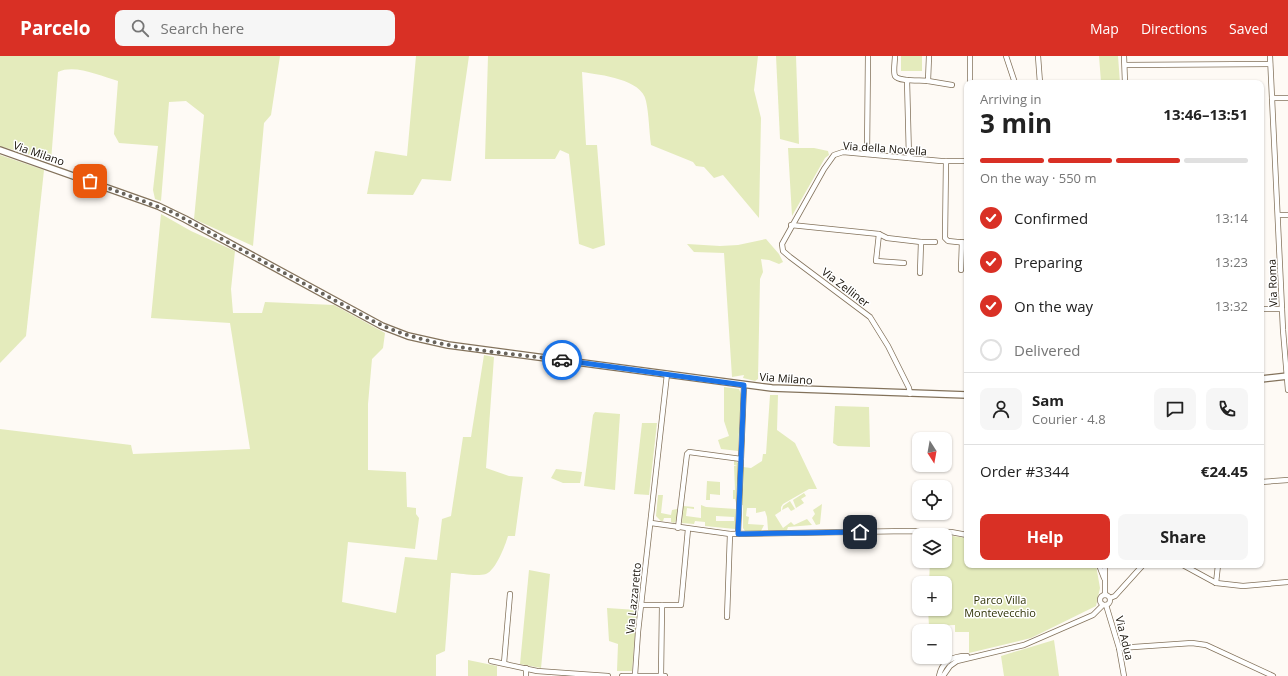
<!DOCTYPE html>
<html lang="en">
<head>
<meta charset="utf-8">
<style>
  :root { --surface:#fff; --page:#f6f6f6; --text:#222; --muted:#767676; --line:#e0e0e0; --accent:#d93025 }
  body { margin:0; font-family:"Open Sans",sans-serif; background:var(--page); color:var(--text); height:100vh; display:flex; flex-direction:column; font-size:15px; white-space:nowrap }
  * { box-sizing:border-box; margin:0 }
  p { font-size:13px; color:var(--muted) }
  .icon { flex:none; width:22px; height:22px; fill:none; stroke:currentColor; stroke-width:2; stroke-linecap:round; stroke-linejoin:round }
  .map { position:relative; flex:1; overflow:hidden }
  .drawer { position:absolute; left:964px; top:24px; width:300px; height:488px; display:flex; flex-direction:column; background:var(--surface); border-radius:8px; box-shadow:0 1px 3px #0004 }
  .drawer>* { flex:none }
  .needle { width:26px; rotate:169deg }
  .fabs { position:absolute; left:912px; top:376px; display:grid; gap:8px }
  .fabs a { display:grid; place-items:center; width:40px; height:40px; border-radius:8px; background:var(--surface); box-shadow:0 1px 3px #0004; font-size:20px }
  .pin { position:absolute; display:grid; place-items:center; width:34px; height:34px; color:#fff; margin:-17px; border-radius:8px; box-shadow:0 2px 6px #0006 }
  .courier { position:absolute; display:grid; place-items:center; width:40px; height:40px; margin:-20px; border:3px solid #1a73e8; border-radius:50%; background:#fff; color:#222; box-shadow:0 1px 5px #0007 }
  .head em { font-style:normal; font-weight:700 }
  .head div { display:flex; flex-direction:column-reverse }
  .head { display:flex; align-items:center; justify-content:space-between; height:68px; padding:0 16px }
  h1 { font-size:26px; font-weight:700; line-height:30px }
  .bar { display:grid; grid-template-columns:repeat(4,1fr); gap:6px 4px; align-content:center; height:48px; padding:0 16px }
  .bar i { height:5px; border-radius:3px; background:var(--line) }
  .bar .on { background:var(--accent) }
  .bar p { grid-column:span 4 }
  .line { display:flex; align-items:center; gap:10px; padding:0 16px; border-top:1px solid var(--line) }
  .line div { flex:1 }
  .round { display:grid; place-items:center; flex:none; width:42px; height:42px; border-radius:8px; background:var(--page) }
  ol { padding:0 16px; list-style:none }
  li { display:flex; align-items:center; gap:12px; height:44px }
  li p { margin-inline-start:auto }
  li .icon { padding:4px; border-radius:50%; background:var(--accent); color:#fff; stroke-width:4 }
  li:last-child { color:var(--muted) }
  li i { width:22px; height:22px; border:2px solid var(--line); border-radius:50% }
  .button { display:flex; gap:8px; margin-top:auto; padding:8px 16px }
  .button a { flex:1; height:46px; border-radius:8px; background:var(--accent); color:#fff; font-size:16px; font-weight:700; line-height:46px; text-align:center }
  .button a+a { background:var(--page); color:var(--text) }
  header { display:flex; align-items:center; gap:24px; box-sizing:border-box; height:56px; padding:0 20px; background:var(--accent); color:#fff }
  header strong { font-size:19px }
  nav { display:flex; gap:22px; margin-inline-start:auto; font-size:14px }
  .search { width:280px; height:36px; background:var(--page); display:flex; align-items:center; gap:10px; box-sizing:border-box; padding:0 14px; border-radius:8px; color:var(--muted); font-size:15px }
  .map>svg:first-child { display:block }
  .green { fill:#e4ebbc; fill-rule:evenodd }
  .lines { fill:none; stroke-linecap:round; stroke-linejoin:round }
  .minor-casing { stroke:#83725b; stroke-width:6 }
  .tertiary-casing { stroke:#83725b; stroke-width:8 }
  .minor { stroke:#fff; stroke-width:4.5 }
  .tertiary { stroke:#fff; stroke-width:5.5 }
  .done { stroke:#68635b; stroke-width:4; stroke-dasharray:0 7.2 }
  .route { stroke:#1a73e8; stroke-width:5 }
  .labels { text-anchor:middle; dominant-baseline:central; stroke-width:3; stroke-linejoin:round; paint-order:stroke }
  .street-label { font-size:11px; fill:#171108; stroke:#fff }
  .park-label { font-size:11px; fill:#303306; stroke:#fff }
</style>
</head>
<body>
<header>
<strong>Parcelo</strong>
<div class="search"><svg class="icon" aria-label="search" viewBox="0 0 24 24"><circle cx="10" cy="10" r="6"/><path d="M15 15l6 6"/></svg>Search here</div>
<nav><a>Map</a><a>Directions</a><a>Saved</a></nav>
</header>
<div class="map">
<svg width="1288" height="620" viewBox="0 0 1288 620">
  <rect width="100%" height="100%" fill="#fefaf5"/>
  <!-- green -->
  <g class="green">
    <path d="M0 0H280L271 59 264 67 253 190 194 163 204 59 186 45 169 46 161 145 155 143 153 134 158 90 119 87 114 78 118 25C100 20 75 8 58 16L51 105 0 90Z"/>
    <path d="M416 0H469L451 125 422 123 413 139 367 138 375 95 407 100Z"/>
    <path d="M488 0H758L754 34 761 62 759 162 723 119 714 122 704 111 696 110 693 106 651 89C649 74 649 59 646 45 642 23 601 19 582 16L586 89H597L605 189 593 193 579 188 569 98 560 94 555 103H485Z"/>
    <path d="M776 0H796L799 88 780 83Z"/>
    <rect x="901" y="0" width="21" height="15"/>
    <path d="M1099 0H1118L1120 27H1115V25L1101 26Z"/>
    <path d="M788 92H814L828 95 829 99 825 102 792 160Z"/>
    <path d="M0 99 44 114 26 280 0 307Z"/>
    <path d="M161 158 191 175 235 195 231 233 233 257H262L265 246 334 249 385 277 383 292 372 303 368 348V414L406 416 407 451 416 452V458L419 462 415 493 348 486 342 546 396 557 405 501 437 504 442 463 451 460 463 381H471L484 299 494 301 486 412 509 420 523 421 515 480H508C505 490 496 514 486 518 476 521 461 517 451 517L445 595 436 599V620H0V373L131 389 133 398 250 393 230 267 151 262Z"/>
    <path d="M766 183 779 198 783 206 779 208 769 204 761 203 763 216 760 223 758 323 755 325 743 322 744 319 732 321 724 197 694 196 687 188 720 190 738 189Z"/>
    <path d="M724 331 739 333 741 338 738 395 721 393 718 384 729 380 724 365Z"/>
    <path d="M770 339H778L777 374 795 387 817 433H809L783 448 781 451V455L775 459 783 472 791 466 794 469 807 463 812 469 788 471 787 474H768L767 461 765 455 756 457V452H747L746 460 749 461 748 468 764 469 761 475H745L743 472V449H741L743 411 751 412 762 405 763 398H766Z"/>
    <path d="M835 350 869 351 870 391 838 390 833 387Z"/>
    <path d="M595 356 620 358 615 434 584 430 593 359Z"/>
    <path d="M642 367H657L649 439 634 438Z"/>
    <path d="M734 404 738 407 736 447 735 443H733V434H735L734 410H737L734 409Z"/>
    <path d="M556 413 582 416 580 427H563L551 422Z"/>
    <path d="M707 425 720 426V439L710 438V444H706Z"/>
    <path d="M804 437 806 440 801 443 804 447 796 452 793 444Z"/>
    <path d="M658 439H663L661 457 671 459 672 454 677 453V464L674 467 671 466V462H664L663 465H661L656 460Z"/>
    <path d="M790 445 795 453 791 455 788 451 782 454 783 450Z"/>
    <path d="M822 448 820 468 816 469 812 462 815 458 813 454Z"/>
    <path d="M701 449 706 451 736 453 735 473 705 470V466L695 465 694 468 682 467 683 450 694 451V453L687 452 686 460 701 462ZM716 460 734 461V465H716Z"/>
    <path d="M945 479 967 482V509H1096L1100 532 1096 550 1031 582 969 597V576H955V569L929 570 928 553H945V527H929L930 505H945Z"/>
    <path d="M529 514 550 518 541 612 520 608Z"/>
    <path d="M607 552 637 554 632 615H617L618 588 609 585Z"/>
    <path d="M1054 584 1059 620H1004L1001 600Z"/>
    <path d="M468 604 497 610V620H468Z"/>
  </g>
  <g class="lines">
    <!-- minor casing -->
    <g class="minor-casing">
      <g id="minor">
        <path d="M895 0C895 5 893 16 895 20 899 26 921 24 928 25L929 0"/>
        <path d="M1006 0 1015 27"/>
        <path d="M1038 0 1040 27"/>
        <path d="M1124 0 1125 27"/>
        <path d="M1270 0 1283 274 1288 334"/>
        <path d="M1125 9 1270 8"/>
        <path d="M907 24 909 102"/>
        <path d="M928 25 952 29"/>
        <path d="M970 27V0"/>
        <path d="M1272 42H1288"/>
        <path d="M867 98 868 0"/>
        <path d="M946 105 945 182 948 185 967 187"/>
        <path d="M1279 159H1288"/>
        <path d="M791 169 879 178 887 182 921 186"/>
        <path d="M879 178 876 205 904 207"/>
        <path d="M961 214 962 186"/>
        <path d="M920 217 921 186H935"/>
        <path d="M1261 253H1282"/>
        <path d="M910 338 909 332 888 290 870 261 790 201 783 195 782 188 824 113 834 99 843 96 941 105H967"/>
        <path d="M1261 426 1288 424"/>
        <path d="M651 467 730 478 908 475 951 476 967 479"/>
        <path d="M678 472 687 398 689 396 741 403"/>
        <path d="M738 478 744 329"/>
        <path d="M1099 509 1104 522"/>
        <path d="M1105 509V539"/>
        <path d="M1183 509 1216 527 1243 530 1288 526"/>
        <path d="M1216 527 1218 509"/>
        <circle cx="1105" cy="544" r="5"/>
        <path d="M1110 542 1115 540 1143 509"/>
        <path d="M641 549H662"/>
        <path d="M1106 549 1119 592 1124 620"/>
        <path d="M727 561 730 478"/>
        <path d="M1119 592 1192 587 1206 589 1273 620"/>
        <path d="M491 605 537 615 608 620"/>
        <path d="M504 607 510 538"/>
        <path d="M635 619 638 576 667 318"/>
        <path d="M526 620V612"/>
        <path d="M622 620H665"/>
        <path d="M661 620 662 549H681L688 473"/>
        <path d="M939 620C942 605 953 600 967 600"/>
        <path d="M943 620 950 610 957 605 1024 589 1093 559 1103 549"/>
      </g>
    </g>
    <!-- tertiary casing -->
    <g class="tertiary-casing">
      <g id="tertiary">
        <path d="M0 94 158 150 185 163 382 270 408 280 448 289 772 332 967 339"/>
        <path d="M1261 323 1288 320"/>
      </g>
    </g>
    <!-- minor -->
    <use href="#minor" class="minor"/>
    <!-- tertiary -->
    <use href="#tertiary" class="tertiary"/>
  </g>
  <g class="lines">
    <!-- done -->
    <path class="done" d="M90 125 172 156 373 265C428 293 501 296 562 304"/>
    <!-- route -->
    <path class="route" d="M562 304 744 329 738 478 860 476"/>
  </g>
  <g class="labels">
    <!-- street labels -->
    <g class="street-label">
      <text transform="translate(885 92) rotate(4)">Via della Novella</text>
      <text transform="translate(39 97) rotate(19)">Via Milano</text>
      <text transform="translate(1272 227) rotate(-92)">Via Roma</text>
      <text transform="translate(846 231) rotate(37)">Via Zelliner</text>
      <text transform="translate(786 322) rotate(4)">Via Milano</text>
      <text transform="translate(633 542) rotate(-84)">Via Lazzaretto</text>
      <text transform="translate(1125 582) rotate(76)">Via Adua</text>
    </g>
    <!-- park labels -->
    <g class="park-label">
      <text x="1000" y="543">Parco Villa<tspan x="1000" dy="13">Montevecchio</tspan></text>
    </g>
  </g>
</svg>
<div class="fabs">
<a><svg class="needle" viewBox="-14 -14 28 28"><path d="M0-13l5 13h-10z" fill="#e53935"/><path d="M0 13l5-13h-10z" fill="#767676"/></svg></a>
<a><svg class="icon" aria-label="locate" viewBox="0 0 24 24"><circle cx="12" cy="12" r="6"/><path d="M12 2v4M12 18v4M2 12h4M18 12h4"/></svg></a>
<a><svg class="icon" aria-label="layers" viewBox="0 0 24 24"><path d="M12 4l9 5-9 5-9-5zM3 14l9 5 9-5"/></svg></a>
<a>+</a>
<a>−</a>
</div>
<div class="pin" style="left:90px;top:125px;background:#ea580c"><svg class="icon" aria-label="bag" viewBox="0 0 24 24"><path d="M5 8h14l-1 12H6zM9 8a3 3 0 0 1 6 0"/></svg></div>
<div class="pin" style="left:860px;top:476px;background:#1f2937"><svg class="icon" aria-label="home" viewBox="0 0 24 24"><path d="M3 11l9-7 9 7M6 9v11h12V9"/></svg></div>
<div class="courier" style="left:562px;top:304px"><svg class="icon" aria-label="car" viewBox="0 0 24 24"><path d="M5 17H2v-5l4-1 3-4h7l3 4 3 1v5h-3M9 17h6M6 11h13"/><circle cx="7" cy="17" r="2"/><circle cx="17" cy="17" r="2"/></svg></div>
<section class="drawer">
<div class="head"><div><h1>3 min</h1><p>Arriving in</p></div><em>13:46–13:51</em></div>
<div class="bar"><i class="on"></i><i class="on"></i><i class="on"></i><i></i><p>On the way · 550 m</p></div>
<ol>
<li><svg class="icon" aria-label="check" viewBox="0 0 24 24"><path d="M5 12l5 5 9-10"/></svg>Confirmed<p>13:14</p></li>
<li><svg class="icon" aria-label="check" viewBox="0 0 24 24"><path d="M5 12l5 5 9-10"/></svg>Preparing<p>13:23</p></li>
<li><svg class="icon" aria-label="check" viewBox="0 0 24 24"><path d="M5 12l5 5 9-10"/></svg>On the way<p>13:32</p></li>
<li><i></i>Delivered</li>
</ol>
<div class="line" style="height:72px"><a class="round"><svg class="icon" aria-label="person" viewBox="0 0 24 24"><circle cx="12" cy="8" r="4"/><path d="M4 21q1-7 8-7t8 7"/></svg></a><div><b>Sam</b><p>Courier · 4.8</p></div><a class="round"><svg class="icon" aria-label="chat" viewBox="0 0 24 24"><path d="M4 5h16v11H9l-5 4z"/></svg></a><a class="round"><svg class="icon" aria-label="phone" viewBox="0 0 24 24"><path d="M5 4h4l2 5-3 2q2 4 5 5l2-3 5 2v4C11 20 4 13 5 4z"/></svg></a></div>
<div class="line" style="height:52px"><div>Order #3344</div><b>€24.45</b></div>
<div class="button"><a>Help</a><a>Share</a></div>
</section>
</div>
</body>
</html>
